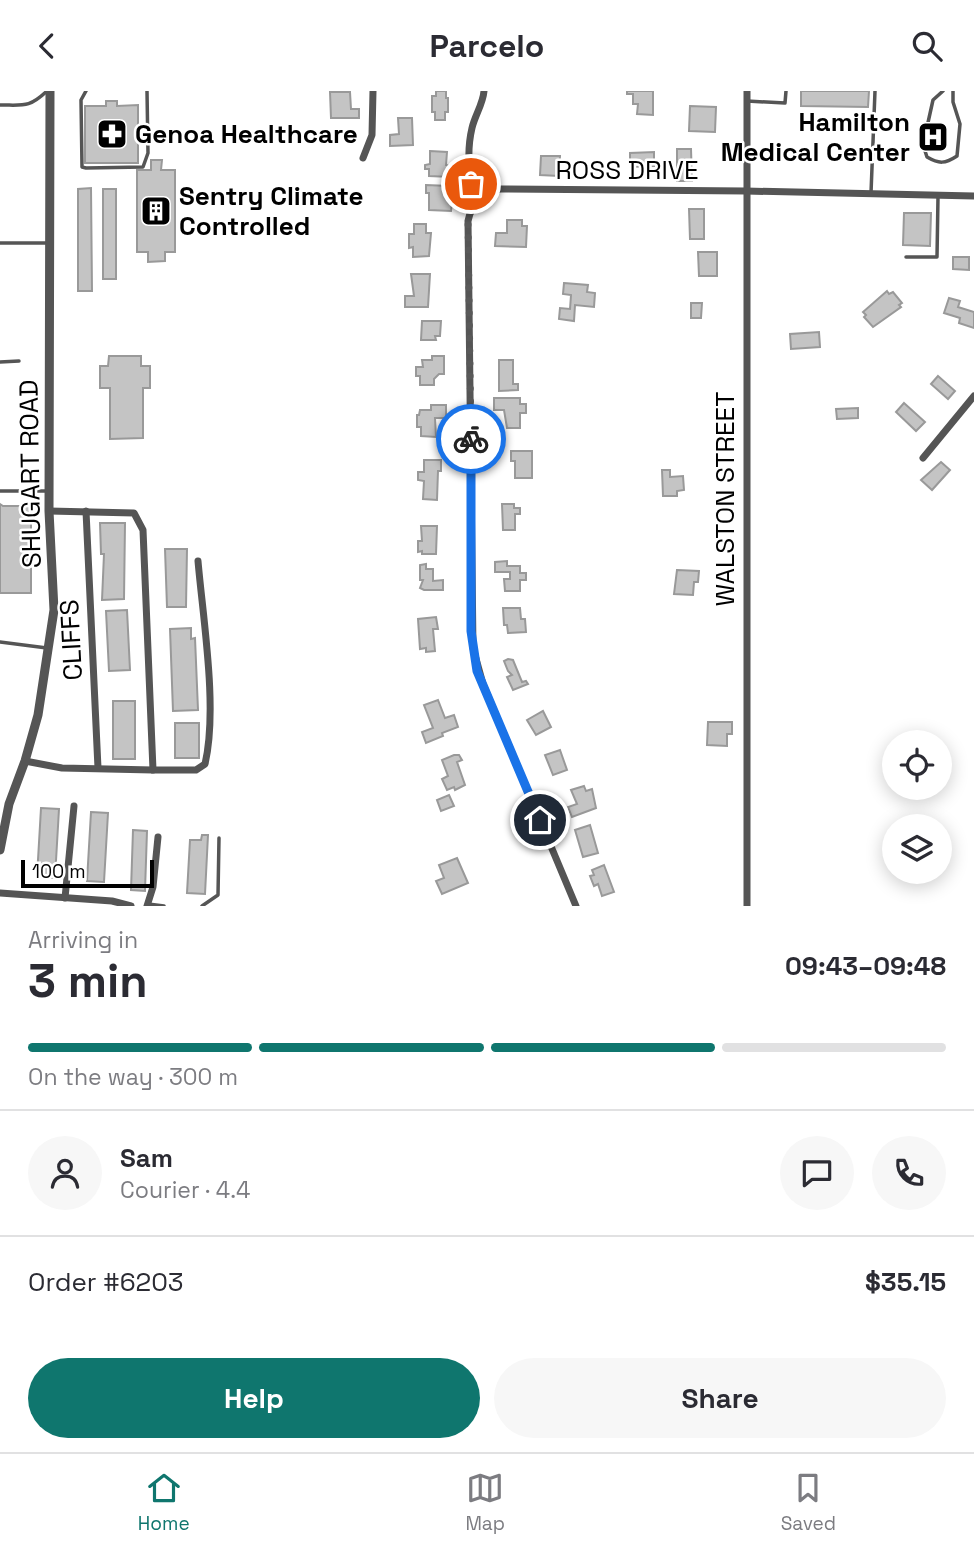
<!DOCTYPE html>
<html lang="en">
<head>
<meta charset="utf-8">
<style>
  :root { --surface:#fff; --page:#f7f7f7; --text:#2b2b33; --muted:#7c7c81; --line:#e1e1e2; --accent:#0f766e }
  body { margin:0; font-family:"Space Grotesk",sans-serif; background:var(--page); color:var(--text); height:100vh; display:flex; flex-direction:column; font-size:26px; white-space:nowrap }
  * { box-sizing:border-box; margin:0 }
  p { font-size:23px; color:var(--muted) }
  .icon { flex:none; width:38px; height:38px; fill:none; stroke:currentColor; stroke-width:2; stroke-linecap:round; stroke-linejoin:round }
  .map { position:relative; height:815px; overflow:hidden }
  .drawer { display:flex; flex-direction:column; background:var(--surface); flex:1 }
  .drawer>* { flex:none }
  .tools { position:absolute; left:882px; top:639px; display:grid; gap:14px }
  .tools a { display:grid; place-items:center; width:70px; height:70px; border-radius:50%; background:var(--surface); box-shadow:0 4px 18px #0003; font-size:35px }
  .scale { position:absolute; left:21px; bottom:18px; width:133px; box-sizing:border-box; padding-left:7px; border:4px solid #000; border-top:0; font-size:19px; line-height:24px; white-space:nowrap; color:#000; -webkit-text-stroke:5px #fff; paint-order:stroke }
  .pin { position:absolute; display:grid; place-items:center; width:60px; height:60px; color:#fff; margin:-30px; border:4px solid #fff; border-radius:50%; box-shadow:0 2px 7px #0007 }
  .courier { position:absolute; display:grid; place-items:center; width:70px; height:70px; margin:-35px; border:5px solid #1a73e8; border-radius:50%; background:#fff; color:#222; box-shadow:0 2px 9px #0007 }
  .overview em { font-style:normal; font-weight:700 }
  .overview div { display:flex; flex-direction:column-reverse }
  .overview { display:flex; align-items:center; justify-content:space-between; height:119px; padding:0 28px }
  h1 { font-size:46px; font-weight:700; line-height:52px }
  .bar { display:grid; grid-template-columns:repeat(4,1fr); gap:10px 7px; align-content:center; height:84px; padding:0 28px }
  .bar i { height:9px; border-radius:5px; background:var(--line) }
  .bar .on { background:var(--accent) }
  .bar p { grid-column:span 4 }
  .line { display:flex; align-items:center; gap:18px; padding:0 28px; border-top:2px solid var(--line) }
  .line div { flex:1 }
  .round { display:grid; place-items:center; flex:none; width:74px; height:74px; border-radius:37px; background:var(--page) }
  .button { display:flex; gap:14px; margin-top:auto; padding:14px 28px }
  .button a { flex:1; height:80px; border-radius:42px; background:var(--accent); color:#fff; font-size:28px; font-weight:700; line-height:80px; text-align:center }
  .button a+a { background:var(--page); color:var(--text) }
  header { display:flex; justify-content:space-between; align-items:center; height:91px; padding:0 28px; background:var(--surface); font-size:32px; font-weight:700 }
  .dock { display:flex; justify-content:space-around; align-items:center; height:98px; border-top:2px solid var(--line); background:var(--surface); font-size:19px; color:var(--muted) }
  .dock a { display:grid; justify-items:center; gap:4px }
  .dock .on { color:var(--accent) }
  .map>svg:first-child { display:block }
  .building { fill:#c4c4c4; stroke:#999; stroke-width:2 }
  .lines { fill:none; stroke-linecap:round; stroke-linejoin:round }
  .service { stroke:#555; stroke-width:3.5 }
  .minor { stroke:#555; stroke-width:7 }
  .tertiary { stroke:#555; stroke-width:9 }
  .done { stroke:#595959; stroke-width:7; stroke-dasharray:0 12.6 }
  .route { stroke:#1a73e8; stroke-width:9 }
  .labels { text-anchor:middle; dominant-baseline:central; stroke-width:5; stroke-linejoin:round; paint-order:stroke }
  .poi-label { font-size:26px; font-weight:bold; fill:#000; stroke:#fff; text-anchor:start }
  .street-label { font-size:26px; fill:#000; stroke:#fff }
</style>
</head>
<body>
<header><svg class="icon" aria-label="back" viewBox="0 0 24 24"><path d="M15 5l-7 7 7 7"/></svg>Parcelo<svg class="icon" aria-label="search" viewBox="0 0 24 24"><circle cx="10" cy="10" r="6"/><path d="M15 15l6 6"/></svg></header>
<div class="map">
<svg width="974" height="815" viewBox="0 0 974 815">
  <rect width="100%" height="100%" fill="#fff"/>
  <!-- building -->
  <g class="building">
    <path d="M436 0H446V7H448V21H445V29H435V21H432V5H436Z"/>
    <path d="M627 0H653V24L637 23 638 13H633V3H627Z"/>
    <path d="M801 0H869L868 16 801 15Z"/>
    <path d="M330 1H350L351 18H359V27H331Z"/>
    <path d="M106 10H117V15L138 14V72H85V15H106Z"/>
    <path d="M690 15 716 16 715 41 689 40Z"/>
    <path d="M398 27H412L413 54 390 55V44L399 43Z"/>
    <path d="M677 58H691L692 90H677Z"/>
    <path d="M430 60 447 61 446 74 451 75V86L429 85V78H425V74L430 73Z"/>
    <path d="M654 61V75L630 76V62Z"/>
    <path d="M541 65H560L559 85 540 84Z"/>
    <path d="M151 69H162L161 79H175V161H165V170L148 171V161H137V79H151Z"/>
    <path d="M426 94 449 95V111H452L451 120 429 119V102H426Z"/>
    <path d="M91 97 92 200H78V98Z"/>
    <rect x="103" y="98" width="13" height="90"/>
    <path d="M689 118H704V148H690Z"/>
    <path d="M904 122H931L930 155 903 154Z"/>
    <path d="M507 129H522V135H527L526 156 495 155 496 142H507Z"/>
    <path d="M414 133H426V142H431L429 165 413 166V156L409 157V143H414Z"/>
    <path d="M698 161H717V185H699Z"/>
    <path d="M953 166H969V179L953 178Z"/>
    <path d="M411 183H430L428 216H405V205H414Z"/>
    <path d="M564 192 588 194 587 201 595 202 594 216 575 214 574 230 559 228 560 217 570 218 571 204 563 203Z"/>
    <path d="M887 200 889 203 893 201 902 212 899 214 901 216 873 236 864 226 866 224 863 221Z"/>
    <path d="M949 207 960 210 958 216 974 221V237L959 232 960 227 944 222Z"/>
    <path d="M691 212H702L701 227H691Z"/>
    <path d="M422 230H441L440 245H435L436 249H421Z"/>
    <path d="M819 241 820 256 791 258 790 243Z"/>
    <path d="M109 265H141V275H150V297H143V347L110 348V297H100V275H108Z"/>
    <path d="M432 265H444V283H439L434 288V294H420V285H416V276H423L422 269H432Z"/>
    <path d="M499 269H513V293H518V299L499 300Z"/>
    <path d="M938 285 955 300 948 308 931 293Z"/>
    <path d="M494 307H520V313H526V322H520V337H507L504 319H494Z"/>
    <path d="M904 312 925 331 916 340 896 321Z"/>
    <path d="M431 314H446V327H435L436 346 421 345V336H417V324H419L420 319H431Z"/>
    <path d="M858 317V327L837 328 836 318Z"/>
    <path d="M511 360H532V387H515V370H511Z"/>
    <path d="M424 369H441V380H438L437 409 423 408 424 390 418 389V381H424Z"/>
    <path d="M941 371 950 379 932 399 921 389Z"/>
    <path d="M662 379H670V386L683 385 684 399 677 400V405H663Z"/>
    <path d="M0 413 3 415H31V502H0Z"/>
    <path d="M502 413H514V417H520V423H515V439H503Z"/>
    <path d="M100 432H125L124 508 102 509 104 463H101Z"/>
    <path d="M421 435H437L436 463H422V460L418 461V450H422Z"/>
    <path d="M165 458H187L186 516H167Z"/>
    <path d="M507 470V475H520V482H526V489H520V500H505L504 488H510V481H495V471Z"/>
    <path d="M426 473V478H433V490L443 489V499H424L420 497 423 489H420V474Z"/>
    <path d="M677 479 699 480 698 491H694L693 504 674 503Z"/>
    <path d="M503 517H520L521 528H525L526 541 508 542 507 534H504Z"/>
    <path d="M127 519 130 579 109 580 106 520Z"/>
    <path d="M436 526 438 538H433L435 560 426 561V557L420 558 418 528Z"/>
    <path d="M191 537V548L195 547 198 619 173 620 170 538Z"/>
    <path d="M508 568 513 569 522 591 526 590 528 593 513 599 507 586 512 584 508 580 504 570Z"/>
    <path d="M438 609 445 627 454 624 458 636 442 642 443 645 426 652 422 641 433 637 424 614Z"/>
    <rect x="113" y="610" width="22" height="58"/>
    <path d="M543 620 551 636 536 644 527 629Z"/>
    <path d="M708 631H732V643H727V655L707 654Z"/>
    <rect x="175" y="632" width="24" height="35"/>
    <path d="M560 659 567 679 553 684 545 664Z"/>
    <path d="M454 664H459L462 669 457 671 465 694 455 699 454 696 447 699 442 688 448 685 442 669Z"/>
    <path d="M584 695 586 700 592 698 596 717 572 726 568 716 577 713 571 699Z"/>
    <path d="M449 704 454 715 441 720 437 709Z"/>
    <path d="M41 717 59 718 55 787 37 786Z"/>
    <path d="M91 721 108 722 104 791 87 790Z"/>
    <path d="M590 734 598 762 583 766 575 739Z"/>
    <path d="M133 739 147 740 145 800 131 799Z"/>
    <path d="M202 744H208L205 803 187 802 190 749H201Z"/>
    <path d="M457 767 468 792 442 803 436 790 444 787 439 774Z"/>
    <path d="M604 774 614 801 602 805 598 793 594 795 590 785 594 784 592 779Z"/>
  </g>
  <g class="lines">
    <!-- service -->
    <g class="service">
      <path d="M86 0 81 9 82 76 86 77 143 76 148 62 147 0"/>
      <path d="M943 0 933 9 923 54 927 66C939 73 945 73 957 65L960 33 953 11V0"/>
      <path d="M747 10 785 12 786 0"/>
      <path d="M0 14C24 14 29 17 47 0"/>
      <path d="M871 102 875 0"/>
      <path d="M0 152H47"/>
      <path d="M906 166H937L938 106"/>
      <path d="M0 271 19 270"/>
      <path d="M0 400H48"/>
      <path d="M0 551 47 557"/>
      <path d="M148 813 164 815"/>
      <path d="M202 815 218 804 219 747"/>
    </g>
    <!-- minor -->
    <g class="minor">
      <path d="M363 67 372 44 373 0"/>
      <path d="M475 104C468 84 467 58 472 37 475 24 483 13 484 0"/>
      <path d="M923 367 974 305"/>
      <path d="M49 420 134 422 143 439 153 679"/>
      <path d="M86 420 98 677"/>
      <path d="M25 670 62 677 153 679H196L205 673C218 618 203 528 198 470"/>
      <path d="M0 802 112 810 131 815"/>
      <path d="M65 807 74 715"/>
      <path d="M147 815 153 796 158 746"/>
      <path d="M576 815 483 593 473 557 468 130 475 104 500 98 746 100 974 105"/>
      <path d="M747 815V0"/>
    </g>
    <!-- tertiary -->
    <path class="tertiary" d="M0 759 9 713 25 670 38 624 54 519 49 420 50 0"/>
  </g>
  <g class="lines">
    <!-- done -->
    <path class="done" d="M471 348 468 130 475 104 471 93"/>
    <!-- route -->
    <path class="route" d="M471 348V540L477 580 540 729"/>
  </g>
  <!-- icons -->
  <defs>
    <g id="pharmacy-square" transform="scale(1.575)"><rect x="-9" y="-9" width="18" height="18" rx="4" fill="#000" stroke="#fff"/><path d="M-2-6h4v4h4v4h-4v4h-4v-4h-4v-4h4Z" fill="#fff"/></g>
    <g id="hospital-square" transform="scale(1.575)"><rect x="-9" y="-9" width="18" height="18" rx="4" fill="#000" stroke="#fff"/><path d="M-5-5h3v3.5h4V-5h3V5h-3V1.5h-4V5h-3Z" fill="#fff"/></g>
    <g id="building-square" transform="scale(1.575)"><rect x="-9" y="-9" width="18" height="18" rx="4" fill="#000" stroke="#fff"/><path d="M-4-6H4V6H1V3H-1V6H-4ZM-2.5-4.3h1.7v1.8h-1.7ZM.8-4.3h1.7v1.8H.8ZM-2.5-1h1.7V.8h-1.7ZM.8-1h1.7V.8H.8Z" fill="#fff"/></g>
  </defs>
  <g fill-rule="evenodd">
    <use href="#pharmacy-square" x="112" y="43"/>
    <use href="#hospital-square" x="933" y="46"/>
    <use href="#building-square" x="156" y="120"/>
  </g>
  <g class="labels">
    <!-- poi labels -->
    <g class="poi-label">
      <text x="910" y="31" text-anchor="end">Hamilton<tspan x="910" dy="30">Medical Center</tspan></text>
      <text x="135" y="43">Genoa Healthcare</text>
      <text x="179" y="105">Sentry Climate<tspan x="179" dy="30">Controlled</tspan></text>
    </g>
    <!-- street labels -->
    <g class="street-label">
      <text x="627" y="79">ROSS DRIVE</text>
      <text transform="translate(30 383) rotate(-91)">SHUGART ROAD</text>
      <text transform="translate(725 408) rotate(-90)">WALSTON STREET</text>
      <text transform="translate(71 549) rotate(-93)">CLIFFS</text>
    </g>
  </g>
</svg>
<div class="tools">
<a><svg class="icon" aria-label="locate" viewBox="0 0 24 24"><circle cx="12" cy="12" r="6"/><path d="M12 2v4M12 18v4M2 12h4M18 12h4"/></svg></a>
<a><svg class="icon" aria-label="layers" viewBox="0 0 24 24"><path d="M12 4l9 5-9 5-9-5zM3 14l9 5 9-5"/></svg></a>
</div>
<div class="scale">100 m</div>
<div class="pin" style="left:471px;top:93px;background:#ea580c"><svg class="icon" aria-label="bag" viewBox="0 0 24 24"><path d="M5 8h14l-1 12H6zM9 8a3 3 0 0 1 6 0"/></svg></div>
<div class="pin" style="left:540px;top:729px;background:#1f2937"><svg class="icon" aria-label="home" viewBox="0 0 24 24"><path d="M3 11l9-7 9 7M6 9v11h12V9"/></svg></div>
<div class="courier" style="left:471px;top:348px"><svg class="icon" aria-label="bike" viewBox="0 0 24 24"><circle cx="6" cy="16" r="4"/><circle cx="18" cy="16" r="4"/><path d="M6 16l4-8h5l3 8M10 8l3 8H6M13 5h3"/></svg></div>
</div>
<section class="drawer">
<div class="overview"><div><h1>3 min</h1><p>Arriving in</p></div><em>09:43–09:48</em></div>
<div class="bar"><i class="on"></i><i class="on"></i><i class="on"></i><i></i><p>On the way · 300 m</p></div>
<div class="line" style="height:126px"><a class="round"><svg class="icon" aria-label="person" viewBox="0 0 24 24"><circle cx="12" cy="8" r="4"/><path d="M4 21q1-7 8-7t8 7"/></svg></a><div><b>Sam</b><p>Courier · 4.4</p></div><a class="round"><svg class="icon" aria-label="chat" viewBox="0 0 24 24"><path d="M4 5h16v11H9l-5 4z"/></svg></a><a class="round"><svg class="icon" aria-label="phone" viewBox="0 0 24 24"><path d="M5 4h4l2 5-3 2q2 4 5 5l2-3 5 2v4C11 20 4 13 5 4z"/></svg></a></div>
<div class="line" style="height:91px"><div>Order #6203</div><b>$35.15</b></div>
<div class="button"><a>Help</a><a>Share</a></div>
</section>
<nav class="dock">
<a class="on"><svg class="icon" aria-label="home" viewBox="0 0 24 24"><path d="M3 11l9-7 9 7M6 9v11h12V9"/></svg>Home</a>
<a><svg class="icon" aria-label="map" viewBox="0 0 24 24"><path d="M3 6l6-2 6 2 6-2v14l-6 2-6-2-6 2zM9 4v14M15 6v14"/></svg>Map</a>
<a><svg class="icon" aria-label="saved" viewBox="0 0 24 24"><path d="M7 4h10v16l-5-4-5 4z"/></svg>Saved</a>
</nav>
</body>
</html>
